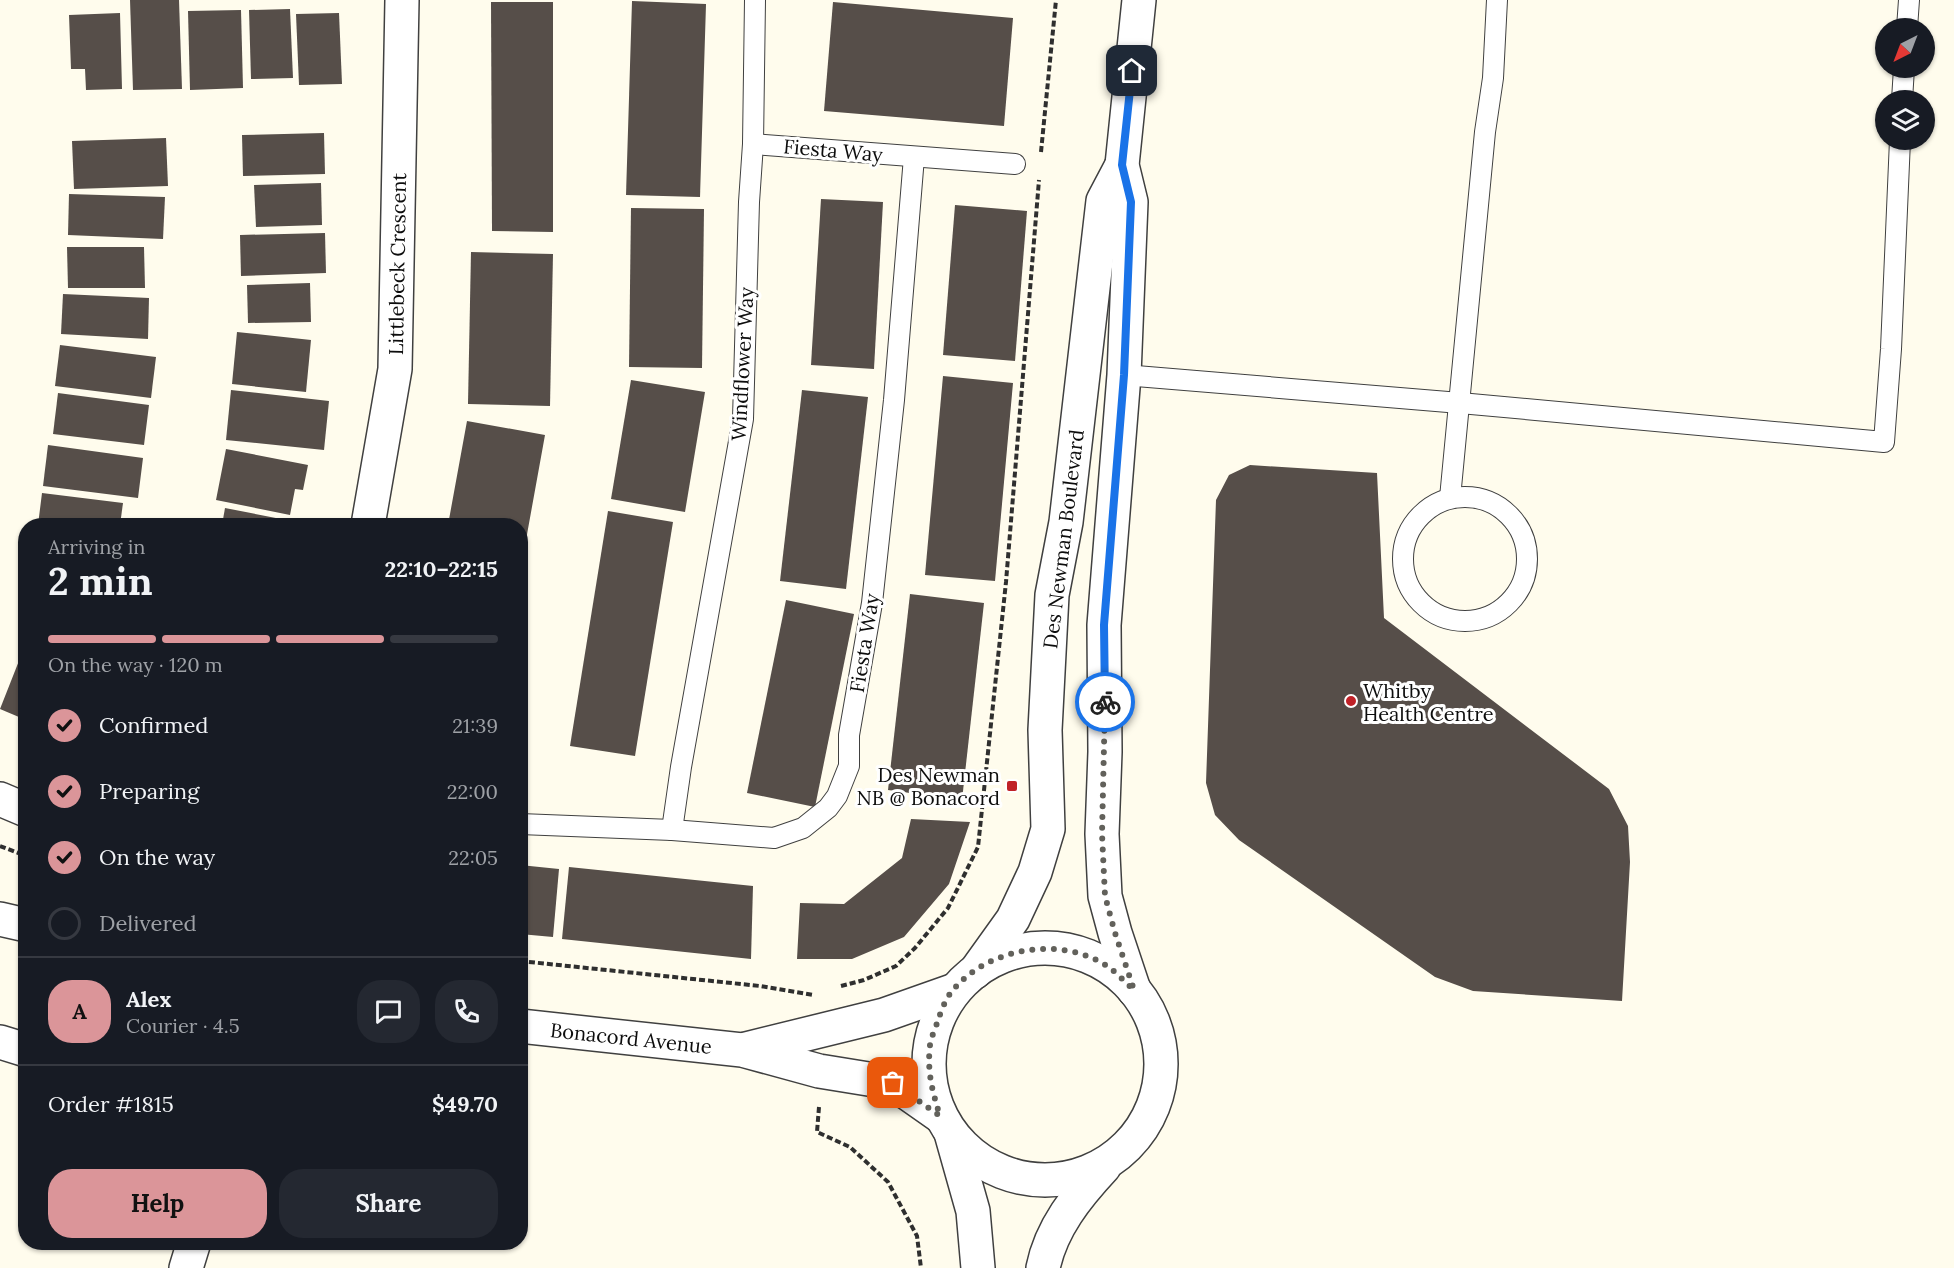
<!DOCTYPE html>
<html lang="en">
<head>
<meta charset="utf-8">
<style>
  :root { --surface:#171b24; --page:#242831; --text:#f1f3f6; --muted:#9ea1a6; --line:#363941; --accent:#db9599 }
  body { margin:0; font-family:Lora,serif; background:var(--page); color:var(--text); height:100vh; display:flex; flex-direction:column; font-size:22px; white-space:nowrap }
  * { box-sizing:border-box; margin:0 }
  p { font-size:20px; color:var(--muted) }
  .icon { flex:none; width:33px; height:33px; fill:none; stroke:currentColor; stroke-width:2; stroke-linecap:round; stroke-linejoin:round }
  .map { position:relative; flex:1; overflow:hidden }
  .drawer { position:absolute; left:18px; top:518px; width:510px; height:732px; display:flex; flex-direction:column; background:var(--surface); border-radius:24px; box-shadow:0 2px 4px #0004 }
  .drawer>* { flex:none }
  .needle { width:39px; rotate:222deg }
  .tools { position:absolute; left:1875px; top:18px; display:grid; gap:12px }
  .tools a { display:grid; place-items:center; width:60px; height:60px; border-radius:50%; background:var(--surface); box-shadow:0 2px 4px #0004; font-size:30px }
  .pin { position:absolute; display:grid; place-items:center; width:51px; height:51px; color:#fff; margin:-26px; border-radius:12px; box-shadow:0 3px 9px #0006 }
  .courier { position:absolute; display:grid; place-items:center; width:60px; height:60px; margin:-30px; border:4px solid #1a73e8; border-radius:50%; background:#fff; color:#222; box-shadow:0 2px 8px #0007 }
  .head em { font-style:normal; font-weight:800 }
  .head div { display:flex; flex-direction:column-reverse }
  .head { display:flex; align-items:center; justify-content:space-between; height:102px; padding:0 30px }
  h1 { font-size:39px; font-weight:800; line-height:45px }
  .bar { display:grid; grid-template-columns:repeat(4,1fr); gap:9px 6px; align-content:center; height:72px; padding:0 30px }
  .bar i { height:8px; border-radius:4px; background:var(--line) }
  .bar .selected { background:var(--accent) }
  .bar p { grid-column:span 4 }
  .line { display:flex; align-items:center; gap:15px; padding:0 30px; border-top:2px solid var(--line) }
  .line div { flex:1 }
  .round { display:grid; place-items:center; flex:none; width:63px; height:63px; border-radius:24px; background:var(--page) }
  ol { padding:0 30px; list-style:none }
  li { display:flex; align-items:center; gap:18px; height:66px }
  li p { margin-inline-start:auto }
  li .icon { padding:6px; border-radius:50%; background:var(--accent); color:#111; stroke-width:4 }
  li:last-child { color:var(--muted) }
  li i { width:33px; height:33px; border:3px solid var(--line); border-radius:50% }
  .button { display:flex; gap:12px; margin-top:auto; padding:12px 30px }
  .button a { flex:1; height:69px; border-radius:24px; background:var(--accent); color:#111; font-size:24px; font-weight:800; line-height:69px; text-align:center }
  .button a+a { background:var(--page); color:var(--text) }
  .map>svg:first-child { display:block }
  .building { fill:#564e49 }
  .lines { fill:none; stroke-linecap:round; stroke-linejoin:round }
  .service-casing { stroke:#404040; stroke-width:22 }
  .minor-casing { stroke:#404040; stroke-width:36 }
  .tertiary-casing { stroke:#404040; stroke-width:36 }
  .path { stroke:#2f2f2f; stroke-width:4; stroke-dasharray:6 3; stroke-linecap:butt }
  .service { stroke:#fff; stroke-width:20 }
  .minor { stroke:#fff; stroke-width:33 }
  .tertiary { stroke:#fff; stroke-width:33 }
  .done { stroke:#62615b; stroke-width:6; stroke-dasharray:0 10.8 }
  .route { stroke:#1a73e8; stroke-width:8 }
  .poi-dot { fill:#c02228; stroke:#fff; stroke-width:2 }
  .labels { text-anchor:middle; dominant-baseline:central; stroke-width:6; stroke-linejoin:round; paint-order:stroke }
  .street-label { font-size:20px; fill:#0d0d0d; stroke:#fff }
  .poi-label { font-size:20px; fill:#0d0d0d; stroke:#fff; text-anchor:start }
</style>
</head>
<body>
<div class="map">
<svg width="1954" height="1268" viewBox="0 0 1954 1268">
  <rect width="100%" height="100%" fill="#fffced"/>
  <!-- building -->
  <g class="building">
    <path d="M130 0H179L182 89 133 90Z"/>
    <path d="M632 1 706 4 700 197 626 195Z"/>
    <path d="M491 2H553V232L492 231Z"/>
    <path d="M833 2 1013 18 1004 126 824 111Z"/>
    <path d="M290 9 293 78 251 79 249 10Z"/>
    <path d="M241 10 243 88 190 90 188 11Z"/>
    <path d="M120 13 122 89 86 90 85 69H71L69 15Z"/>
    <path d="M339 13 342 84 299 85 296 14Z"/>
    <path d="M324 133 325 174 243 176 242 135Z"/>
    <path d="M166 138 168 186 74 189 72 141Z"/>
    <path d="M321 183 322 225 256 227 254 185Z"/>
    <path d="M69 194 165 197 163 239 68 235Z"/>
    <path d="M821 199 883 202 874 369 811 365Z"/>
    <path d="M955 205 1027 211 1015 361 943 355Z"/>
    <path d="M631 208 704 209 702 368 629 367Z"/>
    <path d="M325 233 326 273 241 276 240 235Z"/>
    <path d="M67 247H144L145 288H68Z"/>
    <path d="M471 252 553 254 550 406 468 404Z"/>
    <path d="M310 283 311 322 248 323 247 285Z"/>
    <path d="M63 294 149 298 148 339 61 334Z"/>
    <path d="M237 332 311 340 306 392 232 384Z"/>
    <path d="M60 345 156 357 151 398 55 386Z"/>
    <path d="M943 376 1013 383 995 581 925 575Z"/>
    <path d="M631 380 705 392 685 512 611 499Z"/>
    <path d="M231 390 329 401 324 450 226 440Z"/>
    <path d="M802 390 868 397 846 589 780 581Z"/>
    <path d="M58 393 149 405 144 445 53 434Z"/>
    <path d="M467 421 545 435 522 562 520 525H448Z"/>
    <path d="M48 445 143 458 138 498 43 486Z"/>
    <path d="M226 449 308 465 303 490 295 489 290 515 216 500Z"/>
    <path d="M1250 465 1377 473 1384 618 1609 789 1628 826 1630 862 1622 1001 1473 991 1435 977 1239 840 1215 815 1206 783 1216 500 1229 475Z"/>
    <path d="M42 493 123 503 120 525H38Z"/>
    <path d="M225 508 286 520V525H222Z"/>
    <path d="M608 511 673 522 635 756 570 746Z"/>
    <path d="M910 594 984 603 962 800 888 790Z"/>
    <path d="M786 600 854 614 815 807 747 793Z"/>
    <path d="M26 643V720L0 709Z"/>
    <path d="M911 819 970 822 949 884 904 937 852 959H797L800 903 844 904 902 858Z"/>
    <path d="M520 865 559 869 553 937 520 934Z"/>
    <path d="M569 867 753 886 751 959 562 939Z"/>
  </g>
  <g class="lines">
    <!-- service casing -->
    <g class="service-casing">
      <g id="service">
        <path d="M1907 28 1909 0"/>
        <path d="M1902 100 1904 68"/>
        <path d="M753 144 1015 164"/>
        <path d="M1124 375 1460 403 1884 442 1891 349 1900 140"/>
        <circle cx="1465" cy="559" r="62"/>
        <path d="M1450 498 1485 132 1493 78 1497 0"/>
        <path d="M520 824 672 830 774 838 803 828 828 808 837 796 849 766V735L872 603 894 400 914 157"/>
        <path d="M672 830 681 767 743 419 749 202 753 144 755 0"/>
      </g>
    </g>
    <!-- minor casing -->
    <g class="minor-casing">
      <g id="minor">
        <path d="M368 525 395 369 402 0"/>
        <path d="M0 799 26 810"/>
        <path d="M0 919 26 925"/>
        <path d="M520 1026 742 1050 819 1071 893 1083 940 1116"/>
        <path d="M0 1042 26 1050"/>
        <path d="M746 1049 884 1015 952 991"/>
        <path d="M186 1268 194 1242"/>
      </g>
    </g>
    <!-- tertiary casing -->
    <g class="tertiary-casing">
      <g id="tertiary">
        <circle cx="1045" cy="1064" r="116"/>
        <path d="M975 972 1013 919 1035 872 1048 829 1045 730 1052 595 1066 522 1103 201 1122 165"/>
        <path d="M1134 990 1115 933 1105 896 1102 834 1105 752 1104 625 1124 375 1131 202 1122 165 1139 0"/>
        <path d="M951 1133 973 1211 978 1268"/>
        <path d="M1043 1268C1051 1228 1077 1196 1104 1167"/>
      </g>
    </g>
    <!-- path -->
    <g class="path">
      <path d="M1041 152 1056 0"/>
      <path d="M0 846 26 856"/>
      <path d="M520 961 760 986 813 995"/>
      <path d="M841 986 864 980 896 966 915 948 948 908 978 847 1006 582 1039 180"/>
      <path d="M819 1107 817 1132 850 1147 888 1182 917 1236 921 1268"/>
    </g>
    <!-- service -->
    <use href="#service" class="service"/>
    <!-- minor -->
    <use href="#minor" class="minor"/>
    <!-- tertiary -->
    <use href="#tertiary" class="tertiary"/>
  </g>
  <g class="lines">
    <!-- done -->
    <path class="done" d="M893 1083 940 1116C932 1090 927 1072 930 1045 931 1037 935 1030 937 1023 941 1012 945 999 953 990 988 948 1060 935 1107 966 1116 972 1125 982 1134 990L1115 933 1105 896 1102 834 1105 702"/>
    <!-- route -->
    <path class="route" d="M1105 702 1104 625 1124 375 1131 202 1122 165 1132 71"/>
  </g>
  <!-- markers -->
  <g class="poi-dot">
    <circle cx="1351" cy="701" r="6"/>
    <rect x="1006" y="780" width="12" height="12" rx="3"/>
  </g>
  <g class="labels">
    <!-- street labels -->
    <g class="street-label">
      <text transform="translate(833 150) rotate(5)">Fiesta Way</text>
      <text transform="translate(397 264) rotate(-89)">Littlebeck Crescent</text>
      <text transform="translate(742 364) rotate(-87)">Windflower Way</text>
      <text transform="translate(1063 539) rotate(-83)">Des Newman Boulevard</text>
      <text transform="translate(864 643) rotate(-81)">Fiesta Way</text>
      <text transform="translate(631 1038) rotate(6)">Bonacord Avenue</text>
    </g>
    <!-- poi labels -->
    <g class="poi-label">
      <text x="1363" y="690">Whitby<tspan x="1363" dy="23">Health Centre</tspan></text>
      <text x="1000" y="774" text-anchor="end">Des Newman<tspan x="1000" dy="23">NB @ Bonacord</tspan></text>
    </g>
  </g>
</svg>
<div class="tools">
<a><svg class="needle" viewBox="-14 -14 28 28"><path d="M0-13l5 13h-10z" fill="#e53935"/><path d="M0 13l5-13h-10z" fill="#9ea1a6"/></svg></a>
<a><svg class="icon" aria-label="layers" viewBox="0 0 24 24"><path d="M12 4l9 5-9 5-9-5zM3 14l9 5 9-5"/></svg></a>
</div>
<div class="pin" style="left:893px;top:1083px;background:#ea580c"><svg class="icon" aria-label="bag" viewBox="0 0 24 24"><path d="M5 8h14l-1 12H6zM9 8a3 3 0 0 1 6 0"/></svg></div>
<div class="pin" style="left:1132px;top:71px;background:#1f2937"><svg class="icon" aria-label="home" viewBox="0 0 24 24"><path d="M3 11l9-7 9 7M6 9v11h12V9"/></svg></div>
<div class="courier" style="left:1105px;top:702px"><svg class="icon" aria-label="bike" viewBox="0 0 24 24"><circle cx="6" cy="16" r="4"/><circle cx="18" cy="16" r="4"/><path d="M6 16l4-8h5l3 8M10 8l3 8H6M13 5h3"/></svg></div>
<section class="drawer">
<div class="head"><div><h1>2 min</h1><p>Arriving in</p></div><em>22:10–22:15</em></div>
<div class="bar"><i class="selected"></i><i class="selected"></i><i class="selected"></i><i></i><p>On the way · 120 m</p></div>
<ol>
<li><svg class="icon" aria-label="check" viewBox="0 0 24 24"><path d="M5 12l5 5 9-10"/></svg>Confirmed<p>21:39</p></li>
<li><svg class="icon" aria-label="check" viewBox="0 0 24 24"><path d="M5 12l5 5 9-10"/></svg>Preparing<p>22:00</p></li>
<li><svg class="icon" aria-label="check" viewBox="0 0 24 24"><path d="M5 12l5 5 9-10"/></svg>On the way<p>22:05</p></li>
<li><i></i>Delivered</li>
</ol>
<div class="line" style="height:108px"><b class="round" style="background:var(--accent);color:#111">A</b><div><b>Alex</b><p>Courier · 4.5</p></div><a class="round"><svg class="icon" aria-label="chat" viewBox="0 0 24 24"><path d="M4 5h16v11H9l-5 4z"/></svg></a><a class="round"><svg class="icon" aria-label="phone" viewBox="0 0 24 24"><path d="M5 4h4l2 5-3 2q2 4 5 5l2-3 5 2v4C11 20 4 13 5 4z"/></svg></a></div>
<div class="line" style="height:78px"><div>Order #1815</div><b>$49.70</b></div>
<div class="button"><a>Help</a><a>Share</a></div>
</section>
</div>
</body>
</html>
